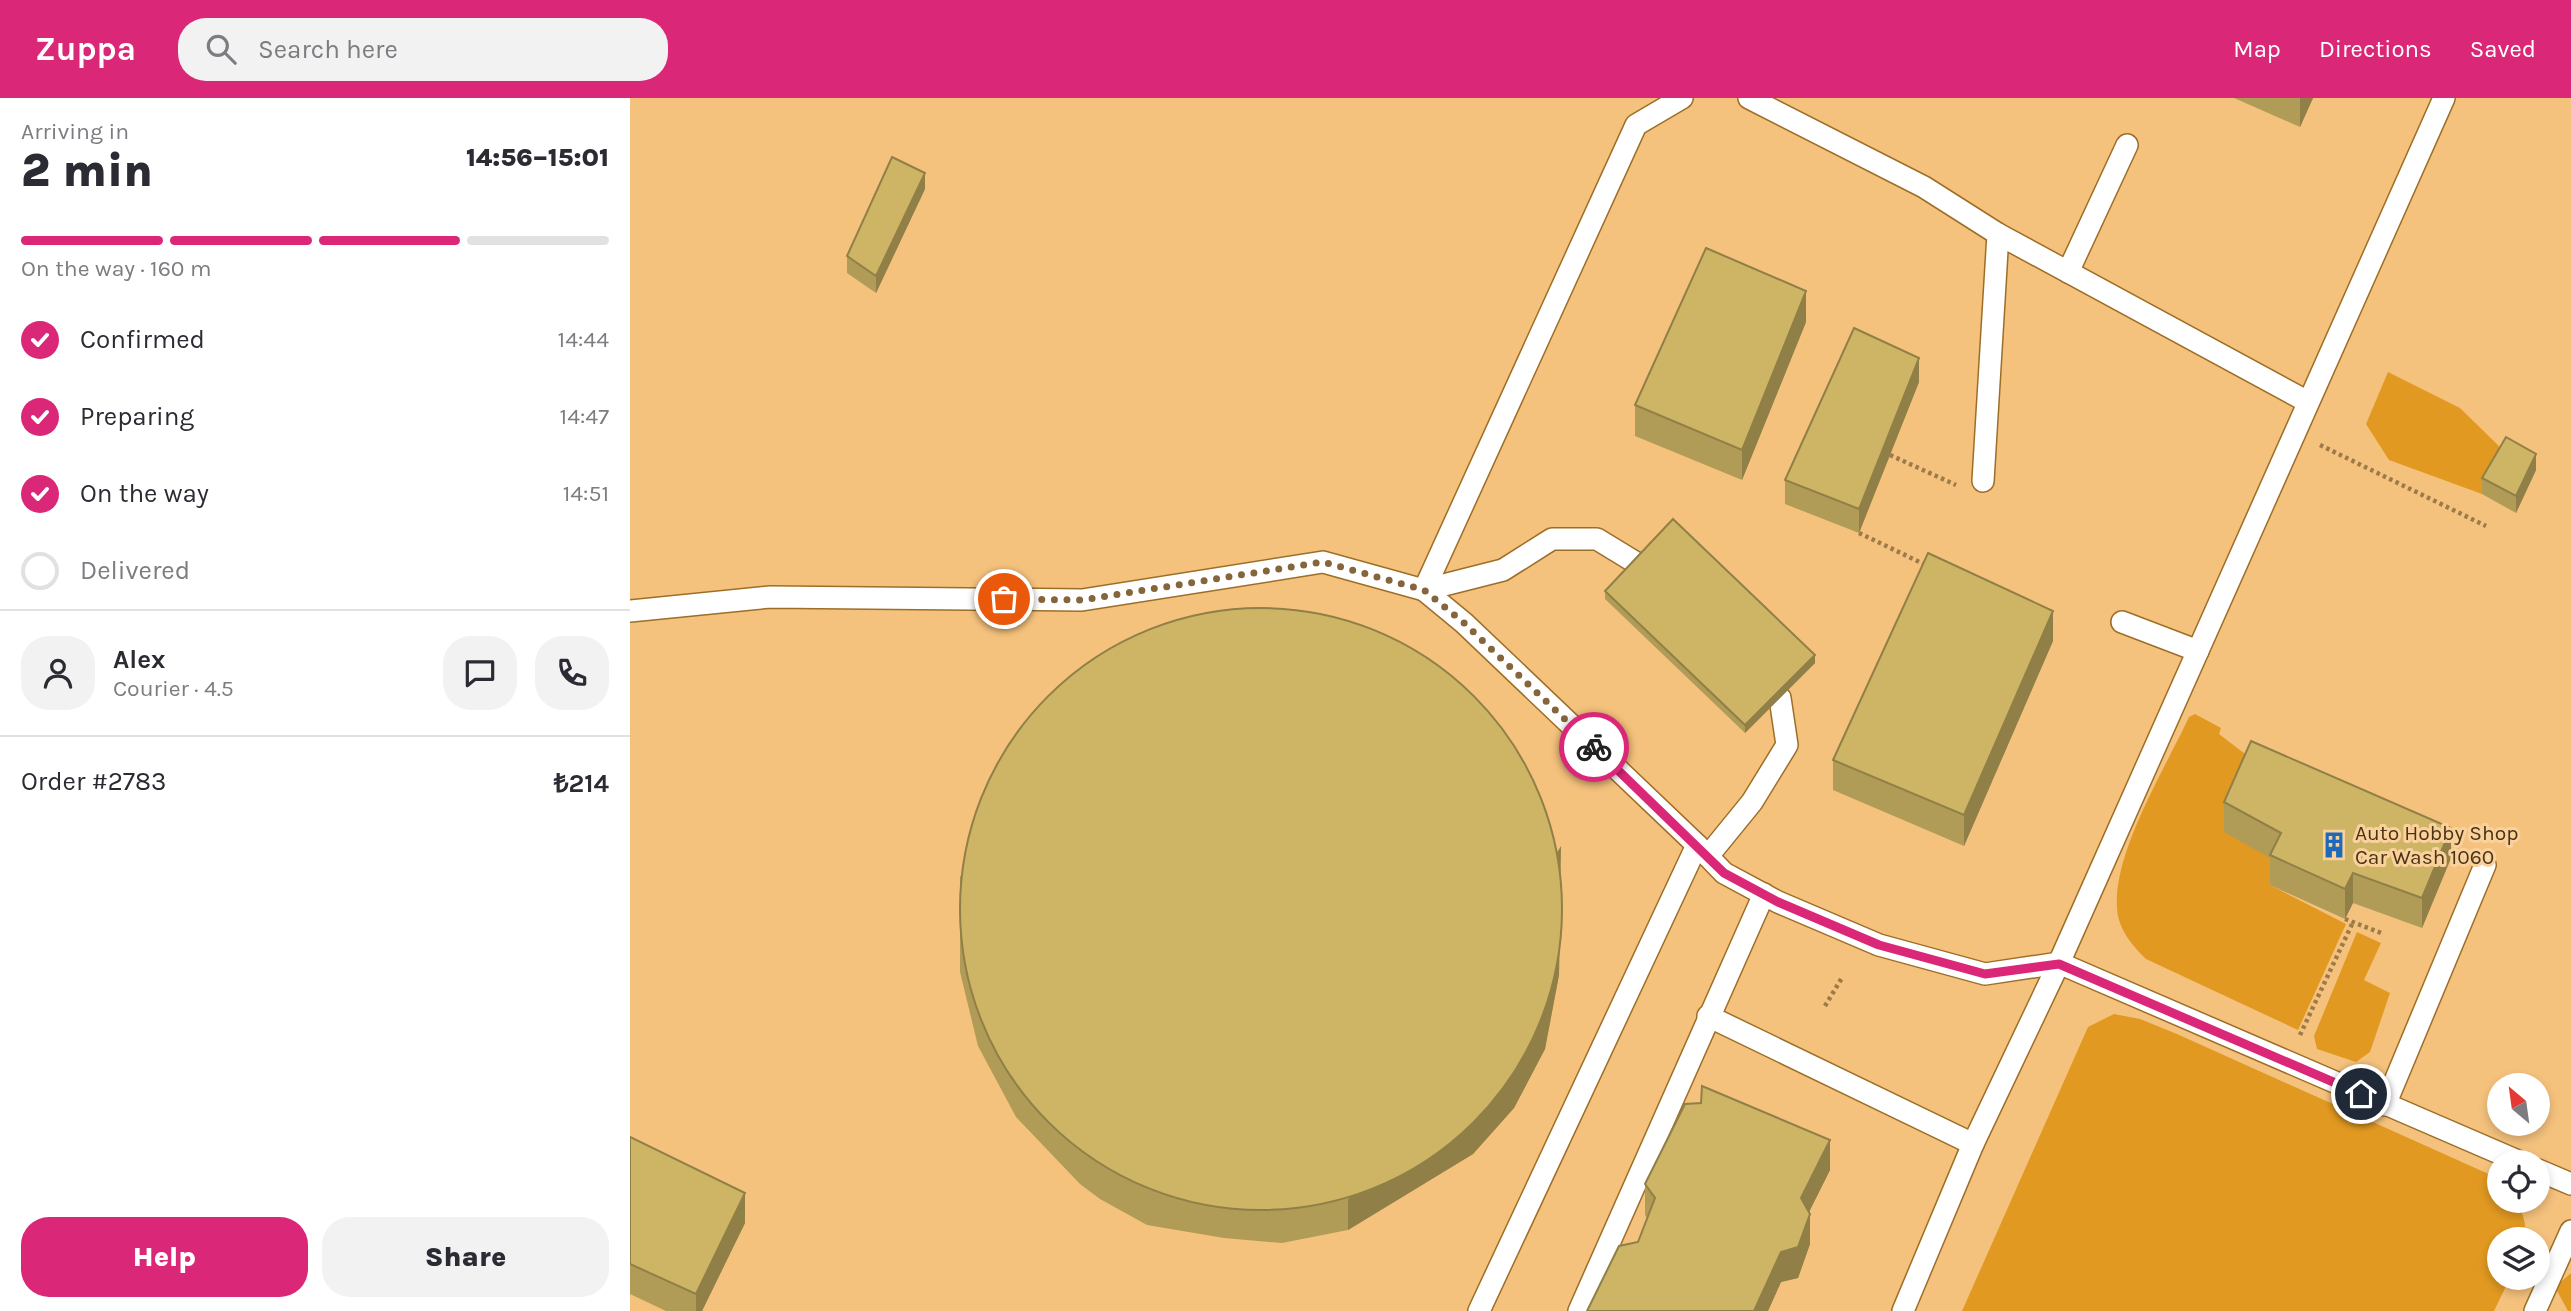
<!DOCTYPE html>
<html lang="en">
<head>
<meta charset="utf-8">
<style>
  :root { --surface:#fff; --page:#f2f2f3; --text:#2b2b33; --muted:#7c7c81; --line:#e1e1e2; --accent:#db2777 }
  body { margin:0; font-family:Karla,sans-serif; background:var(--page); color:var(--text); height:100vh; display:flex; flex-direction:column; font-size:26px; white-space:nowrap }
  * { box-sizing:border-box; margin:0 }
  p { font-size:23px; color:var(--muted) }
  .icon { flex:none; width:38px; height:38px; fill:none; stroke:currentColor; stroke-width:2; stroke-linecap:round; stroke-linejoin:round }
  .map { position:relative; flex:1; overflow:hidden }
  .side { display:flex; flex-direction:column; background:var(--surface); width:630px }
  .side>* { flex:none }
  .needle { width:46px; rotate:331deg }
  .controls { position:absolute; left:1857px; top:975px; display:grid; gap:14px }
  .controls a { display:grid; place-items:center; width:63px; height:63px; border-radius:50%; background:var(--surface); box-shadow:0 4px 10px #0003; font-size:35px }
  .pin { position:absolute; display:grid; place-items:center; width:60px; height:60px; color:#fff; margin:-30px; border:4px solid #fff; border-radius:50%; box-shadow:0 2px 7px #0007 }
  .courier { position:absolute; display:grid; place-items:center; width:70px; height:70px; margin:-35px; border:5px solid #db2777; border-radius:50%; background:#fff; color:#222; box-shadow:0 2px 9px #0007 }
  .headline em { font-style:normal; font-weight:800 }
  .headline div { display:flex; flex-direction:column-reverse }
  .headline { display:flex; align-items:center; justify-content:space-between; height:119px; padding:0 21px }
  h1 { font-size:46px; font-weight:800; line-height:52px }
  .bar { display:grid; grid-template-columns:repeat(4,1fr); gap:10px 7px; align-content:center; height:84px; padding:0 21px }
  .bar i { height:9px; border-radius:5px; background:var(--line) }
  .bar .on { background:var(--accent) }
  .bar p { grid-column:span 4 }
  .line { display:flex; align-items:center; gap:18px; padding:0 21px; border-top:2px solid var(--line) }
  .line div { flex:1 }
  .round { display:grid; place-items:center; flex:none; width:74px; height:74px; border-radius:28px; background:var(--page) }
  ol { padding:0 21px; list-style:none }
  li { display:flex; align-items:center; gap:21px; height:77px }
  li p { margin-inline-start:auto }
  li .icon { padding:7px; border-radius:50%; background:var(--accent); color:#fff; stroke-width:4 }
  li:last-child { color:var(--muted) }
  li i { width:38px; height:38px; border:4px solid var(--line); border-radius:50% }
  .primary-button { display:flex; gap:14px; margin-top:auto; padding:14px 21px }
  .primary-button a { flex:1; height:80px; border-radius:28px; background:var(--accent); color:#fff; font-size:28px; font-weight:800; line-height:80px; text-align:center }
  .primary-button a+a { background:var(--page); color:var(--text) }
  header { display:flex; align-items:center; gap:42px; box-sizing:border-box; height:98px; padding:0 35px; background:var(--accent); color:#fff }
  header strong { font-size:33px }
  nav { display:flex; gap:38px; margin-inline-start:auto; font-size:24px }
  .search { width:490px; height:63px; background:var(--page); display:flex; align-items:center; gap:18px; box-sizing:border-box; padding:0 24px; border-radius:28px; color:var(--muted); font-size:26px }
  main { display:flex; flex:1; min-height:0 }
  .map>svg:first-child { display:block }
  .green { fill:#e19921 }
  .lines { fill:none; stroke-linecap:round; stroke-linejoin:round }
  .lane-casing { stroke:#9d6e27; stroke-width:24 }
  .path { stroke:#9e7a4a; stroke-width:4.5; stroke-dasharray:3.5 3.5; stroke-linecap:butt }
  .lane { stroke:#fff; stroke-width:21 }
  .wall { fill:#b09c57 }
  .shaded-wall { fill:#907f47 }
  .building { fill:#cdb565; stroke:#907f47; stroke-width:2 }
  .done { stroke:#85653b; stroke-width:7; stroke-dasharray:0 12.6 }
  .route { stroke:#db2777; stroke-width:9 }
  .labels { text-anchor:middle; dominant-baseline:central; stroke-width:6; stroke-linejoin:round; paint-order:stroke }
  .poi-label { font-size:21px; fill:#483317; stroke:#fbd19b; text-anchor:start }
</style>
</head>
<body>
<header>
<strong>Zuppa</strong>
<div class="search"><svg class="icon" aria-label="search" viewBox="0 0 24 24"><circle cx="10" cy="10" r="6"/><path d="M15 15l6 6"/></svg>Search here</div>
<nav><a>Map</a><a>Directions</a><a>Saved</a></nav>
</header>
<main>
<section class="side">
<div class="headline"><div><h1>2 min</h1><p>Arriving in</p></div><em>14:56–15:01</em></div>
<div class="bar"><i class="on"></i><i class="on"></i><i class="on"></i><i></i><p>On the way · 160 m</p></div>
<ol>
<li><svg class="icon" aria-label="check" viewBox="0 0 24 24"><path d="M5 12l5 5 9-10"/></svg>Confirmed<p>14:44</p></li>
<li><svg class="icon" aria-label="check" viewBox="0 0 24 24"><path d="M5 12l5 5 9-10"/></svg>Preparing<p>14:47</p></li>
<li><svg class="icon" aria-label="check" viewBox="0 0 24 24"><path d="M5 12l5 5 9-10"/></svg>On the way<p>14:51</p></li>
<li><i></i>Delivered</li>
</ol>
<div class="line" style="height:126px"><a class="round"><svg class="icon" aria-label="person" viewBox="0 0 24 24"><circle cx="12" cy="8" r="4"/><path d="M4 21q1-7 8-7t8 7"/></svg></a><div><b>Alex</b><p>Courier · 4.5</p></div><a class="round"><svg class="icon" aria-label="chat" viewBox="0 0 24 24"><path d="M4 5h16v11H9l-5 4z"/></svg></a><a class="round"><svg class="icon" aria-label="phone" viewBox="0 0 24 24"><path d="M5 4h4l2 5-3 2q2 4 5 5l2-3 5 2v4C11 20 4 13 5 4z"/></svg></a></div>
<div class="line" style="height:91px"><div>Order #2783</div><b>₺214</b></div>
<div class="primary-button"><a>Help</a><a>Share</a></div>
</section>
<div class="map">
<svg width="1941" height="1213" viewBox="0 0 1941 1213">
  <rect width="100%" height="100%" fill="#f5c27d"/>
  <!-- green -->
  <g class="green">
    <path d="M1758 274 1830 310 1876 355 1852 396 1759 362 1736 326Z"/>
    <path d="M1565 616 1591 630 1589 636 1623 662 1651 766 1640 787 1716 826 1668 932 1516 861C1502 847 1488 831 1487 810 1483 754 1535 671 1559 619Z"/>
    <path d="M1727 834 1751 845 1734 882 1760 895 1740 954 1726 964 1687 951 1684 938Z"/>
    <path d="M1484 916 1510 921 1547 936 1863 1078 1869 1084V1102L1886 1103C1893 1115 1897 1126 1895 1141H1869V1180H1880L1864 1213H1332L1458 929Z"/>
    <path d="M1941 1175V1213H1938L1925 1189Z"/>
  </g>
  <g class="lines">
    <!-- lane casing -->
    <g class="lane-casing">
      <g id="lane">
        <path d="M1119 0 1294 89 1368 136 1678 304"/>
        <path d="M1438 174 1497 47"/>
        <path d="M1353 383 1368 136"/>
        <path d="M0 513 140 499 452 502 693 464 794 492 873 472 922 441H967L1008 466"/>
        <path d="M1492 524 1568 553"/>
        <path d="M1067 747 1094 775 1148 804 1249 847 1355 876 1429 865 1890 1064"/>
        <path d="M1078 758 1122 704 1157 647 1150 600"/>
        <path d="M1078 918 1343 1046"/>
        <path d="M1755 1007 1855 767"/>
        <path d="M1908 1072 1941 1086"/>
        <path d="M849 1213 1067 747 834 525 794 492 1006 27 1052 0"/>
        <path d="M949 1213 1134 796"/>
        <path d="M1273 1213 1343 1046 1429 865 1814 0"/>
        <path d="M1905 1213 1941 1133"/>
      </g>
    </g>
    <!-- path -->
    <g class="path">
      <path d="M1690 347 1856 428"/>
      <path d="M1260 357 1326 387"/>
      <path d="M1229 435 1298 468"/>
      <path d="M1715 821 1754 836"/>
      <path d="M1195 908 1213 878"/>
      <path d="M1670 937 1723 824"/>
    </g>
    <!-- lane -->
    <use href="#lane" class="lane"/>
  </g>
  <!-- wall -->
  <g class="wall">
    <path d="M1604 0H1683L1670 29Z"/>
    <path d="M295 91 246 195 217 175V158Z"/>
    <path d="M1176 224 1112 382 1005 338V307Z"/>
    <path d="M1289 284 1229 435 1155 406V382Z"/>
    <path d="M1906 372 1886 415 1852 396V380Z"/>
    <path d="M975 493 1185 565 1115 635 975 501Z"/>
    <path d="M1423 543 1334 748 1203 692V662Z"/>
    <path d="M1594 704 1821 760 1792 830 1723 805 1715 821 1640 787V760L1594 734Z"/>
    <path d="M330 778H931L929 877 915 951 884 1010 843 1056 718 1132 652 1145 594 1140 517 1127 470 1101 450 1086 386 1019 348 948 330 874Z"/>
    <path d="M0 1039 115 1125 72 1213H36L0 1196Z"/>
    <path d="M1200 1072 1179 1114 1180 1146 1168 1180 1151 1184 1138 1213H957L1008 1144 1017 1120 1015 1117V1086Z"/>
  </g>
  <!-- shaded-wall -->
  <g class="shaded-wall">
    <path d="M1670 0H1683L1670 29Z"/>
    <path d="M295 75V91L246 195V178Z"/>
    <path d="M1176 193V224L1112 382V352Z"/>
    <path d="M1289 260V284L1229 435V411Z"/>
    <path d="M1906 356V372L1886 415V398Z"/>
    <path d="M1423 513V543L1334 748V717Z"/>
    <path d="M1185 557V565L1115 635V627Z"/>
    <path d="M1821 730V760L1792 830V800Z"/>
    <path d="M931 748 929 877 915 951 884 1010 843 1056 718 1132V1102Z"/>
    <path d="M1723 775V805L1715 821V791Z"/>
    <path d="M1200 1042V1072L1171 1130V1100Z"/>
    <path d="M115 1095V1125L72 1213H66V1196Z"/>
    <path d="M1180 1116V1146L1168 1180 1151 1184 1138 1213H1124L1151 1154Z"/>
  </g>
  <!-- building -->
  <g class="building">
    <path d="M262 59 295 75 246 178 217 158Z"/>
    <path d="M1076 150 1176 193 1112 352 1005 307Z"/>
    <path d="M1224 230 1289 260 1229 411 1155 382Z"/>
    <path d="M1876 339 1906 356 1886 398 1852 380Z"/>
    <path d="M1043 421 1185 557 1115 627 975 493Z"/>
    <path d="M1298 455 1423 513 1334 717 1203 662Z"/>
    <circle cx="631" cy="811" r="301"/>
    <path d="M1621 643 1821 730 1792 800 1723 775 1715 791 1640 757 1651 735 1594 704Z"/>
    <path d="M1072 988 1200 1042 1171 1100 1180 1116 1168 1149 1151 1154 1124 1213H957L989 1148 1008 1144 1025 1100 1015 1086 1055 1006 1071 1005Z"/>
    <path d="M0 1039 115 1095 66 1196 0 1166Z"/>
  </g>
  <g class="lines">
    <!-- done -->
    <path class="done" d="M374 501 452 502 693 464 794 492 834 525 964 649"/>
    <!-- route -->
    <path class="route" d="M964 649 1094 775 1148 804 1249 847 1355 876 1429 866 1731 996"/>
  </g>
  <!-- icons -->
  <defs>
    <g id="building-bare" transform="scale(2.1)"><path d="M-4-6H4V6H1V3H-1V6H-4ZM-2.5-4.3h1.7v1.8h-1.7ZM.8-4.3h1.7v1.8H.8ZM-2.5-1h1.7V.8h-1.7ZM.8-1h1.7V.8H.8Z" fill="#1d6ab9" stroke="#fbd19b" stroke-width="2.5" paint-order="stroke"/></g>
  </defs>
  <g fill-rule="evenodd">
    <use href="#building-bare" x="1704" y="747"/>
  </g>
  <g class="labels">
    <!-- poi labels -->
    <g class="poi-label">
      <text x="1725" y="735">Auto Hobby Shop<tspan x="1725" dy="24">Car Wash 1060</tspan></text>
    </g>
  </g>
</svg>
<div class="controls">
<a><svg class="needle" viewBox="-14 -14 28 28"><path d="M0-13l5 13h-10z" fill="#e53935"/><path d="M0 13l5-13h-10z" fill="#7c7c81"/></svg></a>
<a><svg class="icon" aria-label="locate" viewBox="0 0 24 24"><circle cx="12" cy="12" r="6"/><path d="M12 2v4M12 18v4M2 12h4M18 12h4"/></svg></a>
<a><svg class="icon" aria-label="layers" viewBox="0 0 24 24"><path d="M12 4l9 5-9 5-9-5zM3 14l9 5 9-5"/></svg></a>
</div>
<div class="pin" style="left:374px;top:501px;background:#ea580c"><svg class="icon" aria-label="bag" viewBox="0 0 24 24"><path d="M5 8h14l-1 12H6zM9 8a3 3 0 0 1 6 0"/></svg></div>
<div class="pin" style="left:1731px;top:996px;background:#1f2937"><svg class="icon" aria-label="home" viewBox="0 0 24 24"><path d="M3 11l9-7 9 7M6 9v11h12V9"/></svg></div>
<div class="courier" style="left:964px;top:649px"><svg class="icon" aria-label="bike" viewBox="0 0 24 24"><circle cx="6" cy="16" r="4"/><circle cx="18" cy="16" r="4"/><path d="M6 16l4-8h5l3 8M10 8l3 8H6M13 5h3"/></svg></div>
</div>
</main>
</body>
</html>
